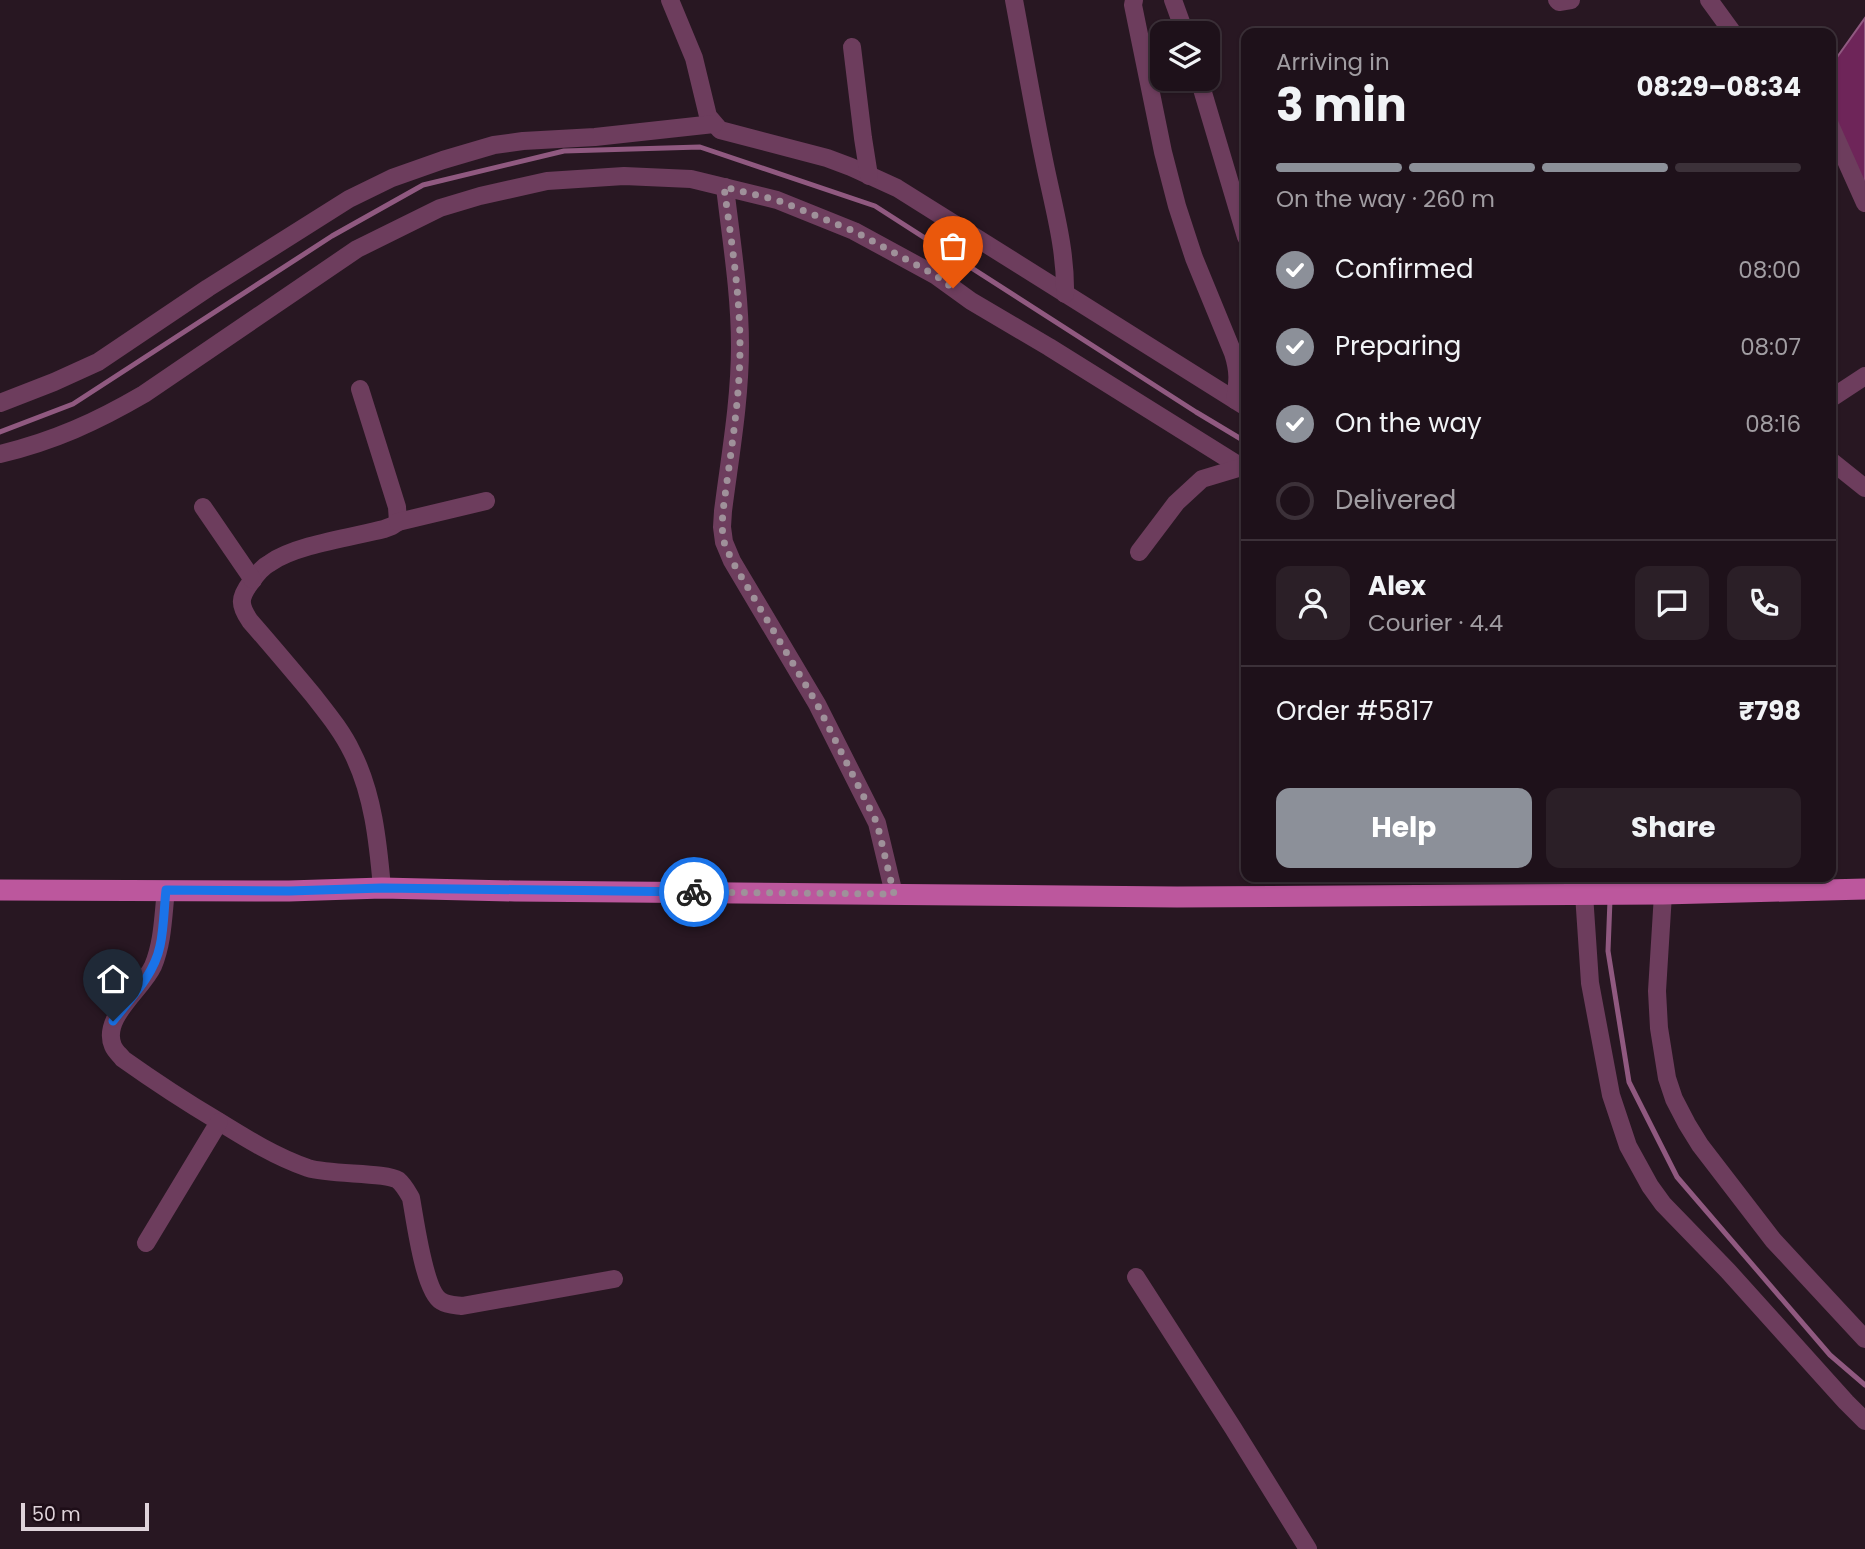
<!DOCTYPE html>
<html lang="en">
<head>
<meta charset="utf-8">
<style>
  :root { --surface:#1e111a; --page:#2b1f27; --text:#f1f3f6; --muted:#a19da2; --line:#3c3139; --accent:#8c9099 }
  body { margin:0; font-family:Poppins,sans-serif; background:var(--page); color:var(--text); height:100vh; display:flex; flex-direction:column; font-size:26px; white-space:nowrap }
  * { box-sizing:border-box; margin:0 }
  p { font-size:23px; color:var(--muted) }
  .icon { flex:none; width:38px; height:38px; fill:none; stroke:currentColor; stroke-width:2; stroke-linecap:round; stroke-linejoin:round }
  .map { position:relative; flex:1; overflow:hidden }
  .sheet { position:absolute; left:1241px; top:28px; width:595px; height:854px; display:flex; flex-direction:column; background:var(--surface); border-radius:14px; box-shadow:0 2px 5px #0004,0 0 0 2px var(--line) }
  .sheet>* { flex:none }
  .tools { position:absolute; left:1150px; top:21px; display:grid; gap:14px }
  .tools a { display:grid; place-items:center; width:70px; height:70px; border-radius:14px; background:var(--surface); box-shadow:0 2px 5px #0004,0 0 0 2px var(--line); font-size:35px }
  .scale { position:absolute; left:21px; bottom:18px; width:128px; box-sizing:border-box; padding-left:7px; border:4px solid #dfd3da; border-top:0; font-size:19px; line-height:24px; white-space:nowrap; color:#dfd3da; -webkit-text-stroke:5px #1e0e18; paint-order:stroke }
  .pin { position:absolute; display:grid; place-items:center; width:60px; height:60px; color:#fff; margin:-72px -30px; border-radius:50% 50% 50% 0; rotate:-45deg; box-shadow:0 0 7px #0007 }
  .pin .icon { rotate:45deg }
  .courier { position:absolute; display:grid; place-items:center; width:70px; height:70px; margin:-35px; border:5px solid #1a73e8; border-radius:50%; background:#fff; color:#222; box-shadow:0 2px 9px #0007 }
  .head em { font-style:normal; font-weight:700 }
  .head div { display:flex; flex-direction:column-reverse }
  .head { display:flex; align-items:center; justify-content:space-between; height:119px; padding:0 35px }
  h1 { font-size:46px; font-weight:700; line-height:52px }
  .bar { display:grid; grid-template-columns:repeat(4,1fr); gap:10px 7px; align-content:center; height:84px; padding:0 35px }
  .bar i { height:9px; border-radius:5px; background:var(--line) }
  .bar .active { background:var(--accent) }
  .bar p { grid-column:span 4 }
  .line { display:flex; align-items:center; gap:18px; padding:0 35px; border-top:2px solid var(--line) }
  .line div { flex:1 }
  .round { display:grid; place-items:center; flex:none; width:74px; height:74px; border-radius:14px; background:var(--page) }
  ol { padding:0 35px; list-style:none }
  li { display:flex; align-items:center; gap:21px; height:77px }
  li p { margin-inline-start:auto }
  li .icon { padding:7px; border-radius:50%; background:var(--accent); color:#fff; stroke-width:4 }
  li:last-child { color:var(--muted) }
  li i { width:38px; height:38px; border:4px solid var(--line); border-radius:50% }
  .button { display:flex; gap:14px; margin-top:auto; padding:14px 35px }
  .button a { flex:1; height:80px; border-radius:14px; background:var(--accent); color:#fff; font-size:28px; font-weight:700; line-height:80px; text-align:center }
  .button a+a { background:var(--page); color:var(--text) }
  .map>svg:first-child { display:block }
  .water { fill:#6e2559; stroke:#905980; stroke-width:2 }
  .lines { fill:none; stroke-linecap:round; stroke-linejoin:round }
  .stream { stroke:#905980; stroke-width:5 }
  .minor { stroke:#6d3d5d; stroke-width:18 }
  .major { stroke:#bc579d; stroke-width:21 }
  .done { stroke:#9f919a; stroke-width:7; stroke-dasharray:0 12.6 }
  .route { stroke:#1a73e8; stroke-width:9 }
</style>
</head>
<body>
<div class="map">
<svg width="1865" height="1549" viewBox="0 0 1865 1549">
  <rect width="100%" height="100%" fill="#281722"/>
  <!-- water -->
  <path class="water" d="M1865 18V189L1831 114 1830 67Z"/>
  <g class="lines">
    <!-- stream -->
    <g class="stream">
      <path d="M0 432 73 404 332 236 423 185 564 151 700 147 875 206 1196 412 1246 442"/>
      <path d="M1610 890V877"/>
      <path d="M1610 900 1608 951 1629 1082 1677 1177 1830 1355 1865 1385"/>
    </g>
    <!-- minor -->
    <g class="minor">
      <path d="M670 0 694 58 708 116 720 130 827 158 851 167 897 188 1246 407"/>
      <path d="M1014 0C1024 53 1033 107 1044 160 1053 205 1066 248 1065 294"/>
      <path d="M1134 0 1133 5 1163 152 1177 206 1194 258 1233 353C1239 372 1238 381 1235 400"/>
      <path d="M1173 0 1185 33"/>
      <path d="M1557 0 1559 2 1571 0"/>
      <path d="M1709 0 1733 33"/>
      <path d="M852 47 863 138 869 176"/>
      <path d="M1199 79 1246 237"/>
      <path d="M1830 125 1865 203"/>
      <path d="M725 187C731 239 740 293 740 346 740 401 730 456 723 511L722 527 724 542 732 561 817 704 877 823 894 894"/>
      <path d="M360 389 397 507 398 522 392 526 384 529C353 537 295 545 270 563 262 567 256 575 251 582 239 598 239 605 250 621 271 645 292 670 313 695 327 713 342 731 352 752 373 793 378 842 382 888"/>
      <path d="M1830 399 1865 376"/>
      <path d="M0 403 54 382 98 362 208 288 349 199 392 178 443 160 494 145 523 141 595 137 714 124"/>
      <path d="M0 454C54 441 96 422 144 394L357 249 440 208 480 196 547 181 624 176 691 179 777 200 854 231 935 275 971 301 1049 347 1246 470"/>
      <path d="M1830 460 1865 488"/>
      <path d="M203 507 253 580"/>
      <path d="M398 522 486 501"/>
      <path d="M1139 552 1176 503 1202 479 1242 467"/>
      <path d="M1587 877 1584 894 1590 983 1611 1095 1628 1146 1650 1186 1663 1204 1728 1271 1846 1402 1865 1421"/>
      <path d="M1660 877 1663 894 1657 991 1659 1028 1667 1078 1674 1099 1687 1124 1700 1145 1773 1240 1865 1339"/>
      <path d="M166 890C163 916 163 942 153 966 142 990 101 1018 113 1046 115 1051 120 1055 123 1059 154 1081 186 1102 218 1121 247 1139 276 1157 308 1168 330 1175 386 1172 398 1180 404 1185 407 1191 411 1198 415 1219 424 1291 441 1301 447 1305 455 1305 462 1306L614 1279"/>
      <path d="M146 1243 219 1122"/>
      <path d="M1136 1277 1233 1428 1308 1549"/>
    </g>
    <!-- major -->
    <path class="major" d="M0 890 289 891 382 888 515 891 1177 897 1663 894 1865 889"/>
  </g>
  <g class="lines">
    <!-- done -->
    <path class="done" d="M694 892 894 894 877 823 817 704 732 561 724 542 722 527 723 511C730 456 740 401 740 346 740 293 731 239 724 187L777 200 854 231 935 275 953 288"/>
    <!-- route -->
    <path class="route" d="M113 1021C131 998 154 975 160 946 164 928 164 908 166 890L289 891 382 888 694 892"/>
  </g>
</svg>
<div class="tools">
<a><svg class="icon" aria-label="layers" viewBox="0 0 24 24"><path d="M12 4l9 5-9 5-9-5zM3 14l9 5 9-5"/></svg></a>
</div>
<div class="scale">50 m</div>
<div class="pin" style="left:953px;top:288px;background:#ea580c"><svg class="icon" aria-label="bag" viewBox="0 0 24 24"><path d="M5 8h14l-1 12H6zM9 8a3 3 0 0 1 6 0"/></svg></div>
<div class="pin" style="left:113px;top:1021px;background:#1f2937"><svg class="icon" aria-label="home" viewBox="0 0 24 24"><path d="M3 11l9-7 9 7M6 9v11h12V9"/></svg></div>
<div class="courier" style="left:694px;top:892px"><svg class="icon" aria-label="bike" viewBox="0 0 24 24"><circle cx="6" cy="16" r="4"/><circle cx="18" cy="16" r="4"/><path d="M6 16l4-8h5l3 8M10 8l3 8H6M13 5h3"/></svg></div>
<section class="sheet">
<div class="head"><div><h1>3 min</h1><p>Arriving in</p></div><em>08:29–08:34</em></div>
<div class="bar"><i class="active"></i><i class="active"></i><i class="active"></i><i></i><p>On the way · 260 m</p></div>
<ol>
<li><svg class="icon" aria-label="check" viewBox="0 0 24 24"><path d="M5 12l5 5 9-10"/></svg>Confirmed<p>08:00</p></li>
<li><svg class="icon" aria-label="check" viewBox="0 0 24 24"><path d="M5 12l5 5 9-10"/></svg>Preparing<p>08:07</p></li>
<li><svg class="icon" aria-label="check" viewBox="0 0 24 24"><path d="M5 12l5 5 9-10"/></svg>On the way<p>08:16</p></li>
<li><i></i>Delivered</li>
</ol>
<div class="line" style="height:126px"><a class="round"><svg class="icon" aria-label="person" viewBox="0 0 24 24"><circle cx="12" cy="8" r="4"/><path d="M4 21q1-7 8-7t8 7"/></svg></a><div><b>Alex</b><p>Courier · 4.4</p></div><a class="round"><svg class="icon" aria-label="chat" viewBox="0 0 24 24"><path d="M4 5h16v11H9l-5 4z"/></svg></a><a class="round"><svg class="icon" aria-label="phone" viewBox="0 0 24 24"><path d="M5 4h4l2 5-3 2q2 4 5 5l2-3 5 2v4C11 20 4 13 5 4z"/></svg></a></div>
<div class="line" style="height:91px"><div>Order #5817</div><b>₹798</b></div>
<div class="button"><a>Help</a><a>Share</a></div>
</section>
</div>
</body>
</html>
